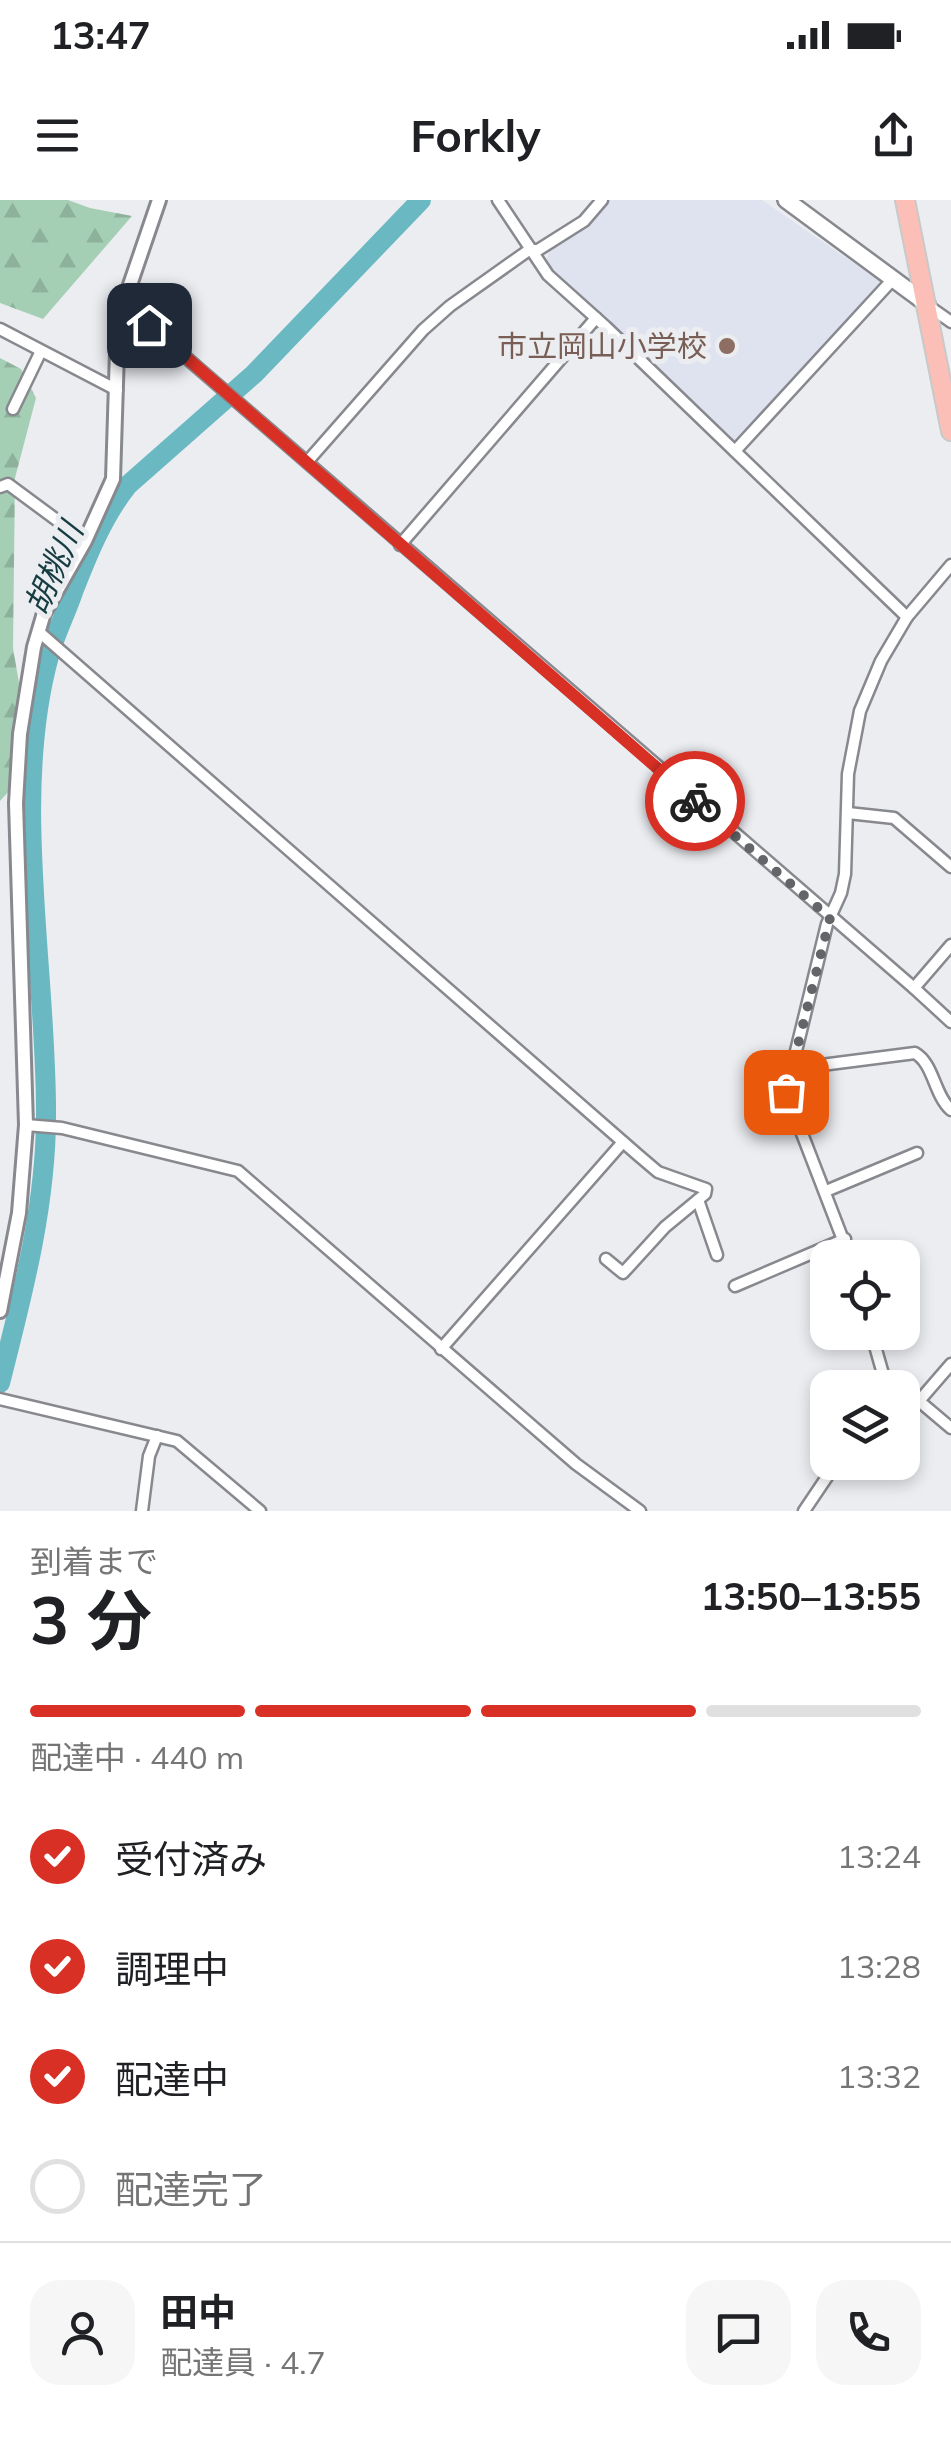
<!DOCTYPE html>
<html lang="ja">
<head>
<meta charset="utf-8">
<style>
  :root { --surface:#fff; --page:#f6f6f6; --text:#202124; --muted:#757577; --line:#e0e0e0; --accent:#d93025 }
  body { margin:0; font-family:Mulish,"Noto Sans JP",sans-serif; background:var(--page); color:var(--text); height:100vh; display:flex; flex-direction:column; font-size:38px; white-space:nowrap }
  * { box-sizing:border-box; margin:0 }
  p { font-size:32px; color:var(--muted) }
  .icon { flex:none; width:55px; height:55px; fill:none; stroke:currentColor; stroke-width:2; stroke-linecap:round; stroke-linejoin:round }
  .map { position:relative; height:1311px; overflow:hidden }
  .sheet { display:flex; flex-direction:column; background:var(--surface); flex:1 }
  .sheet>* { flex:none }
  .tools { position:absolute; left:810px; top:1040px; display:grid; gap:20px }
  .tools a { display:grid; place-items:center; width:110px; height:110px; border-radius:20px; background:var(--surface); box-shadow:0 5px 15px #0003; font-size:50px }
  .pin { position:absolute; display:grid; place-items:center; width:85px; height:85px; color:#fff; margin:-42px; border-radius:20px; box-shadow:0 5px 15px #0006 }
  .courier { position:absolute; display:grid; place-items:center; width:100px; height:100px; margin:-50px; border:8px solid #d93025; border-radius:50%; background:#fff; color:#222; box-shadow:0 2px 12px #0007 }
  .overview em { font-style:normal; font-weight:700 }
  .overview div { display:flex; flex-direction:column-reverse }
  .overview { display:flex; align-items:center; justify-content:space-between; height:170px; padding:0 30px }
  h1 { font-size:65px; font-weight:700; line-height:75px }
  .bar { display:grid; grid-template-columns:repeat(4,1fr); gap:15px 10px; align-content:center; height:120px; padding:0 30px }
  .bar i { height:12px; border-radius:8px; background:var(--line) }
  .bar .selected { background:var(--accent) }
  .bar p { grid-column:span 4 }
  .line { display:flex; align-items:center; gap:25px; padding:0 30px; border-top:2px solid var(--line) }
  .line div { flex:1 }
  .round { display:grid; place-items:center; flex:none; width:105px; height:105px; border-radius:30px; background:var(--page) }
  ol { padding:0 30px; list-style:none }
  li { display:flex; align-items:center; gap:30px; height:110px }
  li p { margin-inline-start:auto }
  li .icon { padding:10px; border-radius:50%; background:var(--accent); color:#fff; stroke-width:4 }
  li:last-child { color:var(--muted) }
  li i { width:55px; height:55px; border:5px solid var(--line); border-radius:50% }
  .status { display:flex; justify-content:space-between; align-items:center; height:70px; padding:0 50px; background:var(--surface); direction:ltr }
  .status svg { height:28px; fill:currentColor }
  header { display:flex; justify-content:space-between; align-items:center; height:130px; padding:0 30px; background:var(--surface); font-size:45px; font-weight:700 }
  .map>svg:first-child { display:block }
  .built { fill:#dfe3ef }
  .forest { fill:url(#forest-firs) }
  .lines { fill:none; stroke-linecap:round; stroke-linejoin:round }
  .river { stroke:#69b8c2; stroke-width:20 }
  .minor-casing { stroke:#88898e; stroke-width:15 }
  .tertiary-casing { stroke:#88898e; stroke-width:18 }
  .secondary-casing { stroke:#88898e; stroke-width:20 }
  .trunk-casing { stroke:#c9c9c9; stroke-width:22 }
  .minor { stroke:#fff; stroke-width:10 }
  .tertiary { stroke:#fff; stroke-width:12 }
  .secondary { stroke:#fff; stroke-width:15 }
  .trunk { stroke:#fcbfb7; stroke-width:18 }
  .done { stroke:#646568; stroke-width:10; stroke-dasharray:0 18 }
  .route { stroke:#d93025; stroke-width:12 }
  .education-dot { fill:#8d6e63; stroke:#ebedf1; stroke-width:4 }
  .labels { text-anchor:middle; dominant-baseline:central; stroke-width:10; stroke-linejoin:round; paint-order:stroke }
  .education-label { font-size:30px; fill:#785e54; stroke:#ebedf1; text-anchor:end }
  .water-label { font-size:32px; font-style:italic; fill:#173d42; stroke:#ebedf1 }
</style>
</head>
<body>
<div class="status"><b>13:47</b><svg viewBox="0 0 49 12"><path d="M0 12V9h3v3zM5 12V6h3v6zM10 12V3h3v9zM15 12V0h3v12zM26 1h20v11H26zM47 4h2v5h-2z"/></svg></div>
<header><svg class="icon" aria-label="menu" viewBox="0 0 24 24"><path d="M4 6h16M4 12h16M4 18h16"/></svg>Forkly<svg class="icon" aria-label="share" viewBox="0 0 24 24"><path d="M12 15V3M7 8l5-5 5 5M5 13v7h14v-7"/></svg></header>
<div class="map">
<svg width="951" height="1311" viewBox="0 0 951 1311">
  <defs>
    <pattern id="forest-firs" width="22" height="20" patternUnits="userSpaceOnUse" patternTransform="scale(2.5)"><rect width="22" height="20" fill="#a5cfb5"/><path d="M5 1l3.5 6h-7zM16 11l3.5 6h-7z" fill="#8db19b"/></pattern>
  </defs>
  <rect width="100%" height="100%" fill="#ebedf1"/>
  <!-- built -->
  <path class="built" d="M608 0H762L881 82 738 241H731L555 73 546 61 550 50 590 25Z"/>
  <!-- forest -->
  <g class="forest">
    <path d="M0 0H68L90 8 132 16 43 119 0 103Z"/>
    <path d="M0 158 21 169 36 198 15 278 13 448 31 553 11 589 0 601Z"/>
  </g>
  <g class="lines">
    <!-- river -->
    <path class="river" d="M0 1183C22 1096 46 1007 46 916 47 769 10 598 49 456 55 434 66 413 73 392 87 356 103 316 128 285L254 174 421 0"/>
    <!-- minor casing -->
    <g class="minor-casing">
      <g id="minor">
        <path d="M498 0 548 75 606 127 907 417"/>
        <path d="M122 102 914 788"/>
        <path d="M927 105 951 122"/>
        <path d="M0 129 117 190"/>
        <path d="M13 209 41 151"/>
        <path d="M735 251 894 78"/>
        <path d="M307 262 423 130 450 106 529 50H538L584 21 602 0"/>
        <path d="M0 287 8 284 85 341"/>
        <path d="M400 345 596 118"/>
        <path d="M38 431 638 955 658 972 706 989 705 994 665 1027 623 1073 606 1059"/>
        <path d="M848 613 894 618 951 667"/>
        <path d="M951 745 914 788 951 822"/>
        <path d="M792 864 806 867 915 853C934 864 934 895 951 910"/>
        <path d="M26 925 62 928 238 971 576 1264 640 1311"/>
        <path d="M826 991 917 953"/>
        <path d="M698 1000 717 1055"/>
        <path d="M850 1058 786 892 827 724 841 693 845 674 848 574 860 511 881 461 907 417 951 365"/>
        <path d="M735 1086 845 1039"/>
        <path d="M871 1132 887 1188"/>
        <path d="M441 1149 623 942"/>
        <path d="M902 1193 919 1201 951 1164"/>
        <path d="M0 1199 177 1241 260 1311"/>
        <path d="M919 1201 951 1228"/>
        <path d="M142 1311 149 1256 157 1236"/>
        <path d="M804 1311 837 1262"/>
      </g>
    </g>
    <!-- tertiary casing -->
    <g class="tertiary-casing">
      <path id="tertiary" d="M0 1111 19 1013 26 925 16 603 20 534 34 447 44 413 85 341 113 279 118 120 159 0"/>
    </g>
    <!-- secondary casing -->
    <g class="secondary-casing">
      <path id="secondary" d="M786 0 927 104"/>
    </g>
    <!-- trunk casing -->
    <g class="trunk-casing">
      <path id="trunk" d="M905 0 951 231"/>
    </g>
    <!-- minor -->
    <use href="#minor" class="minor"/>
    <!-- tertiary -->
    <use href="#tertiary" class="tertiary"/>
    <!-- secondary -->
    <use href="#secondary" class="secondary"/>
    <!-- trunk -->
    <use href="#trunk" class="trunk"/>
  </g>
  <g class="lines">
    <!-- done -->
    <path class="done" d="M695 601 830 718 786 892"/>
    <!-- route -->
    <path class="route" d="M149 125 695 601"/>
  </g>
  <!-- markers -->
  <circle class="education-dot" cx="727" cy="146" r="10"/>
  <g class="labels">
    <!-- education labels -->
    <g class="education-label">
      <text x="707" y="146">市立岡山小学校</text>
    </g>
    <!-- water labels -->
    <g class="water-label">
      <text transform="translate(53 368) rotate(-66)">胡桃川</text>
    </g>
  </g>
</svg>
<div class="tools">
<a><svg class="icon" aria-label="locate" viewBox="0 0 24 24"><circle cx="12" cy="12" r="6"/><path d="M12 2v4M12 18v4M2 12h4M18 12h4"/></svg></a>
<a><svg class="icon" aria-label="layers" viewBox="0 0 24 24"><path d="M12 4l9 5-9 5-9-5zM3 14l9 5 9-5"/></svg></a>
</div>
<div class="pin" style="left:786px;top:892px;background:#ea580c"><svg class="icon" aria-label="bag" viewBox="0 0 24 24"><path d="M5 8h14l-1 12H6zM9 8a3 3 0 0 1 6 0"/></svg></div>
<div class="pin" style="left:149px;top:125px;background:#1f2937"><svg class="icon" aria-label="home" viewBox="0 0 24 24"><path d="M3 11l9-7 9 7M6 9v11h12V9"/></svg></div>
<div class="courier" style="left:695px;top:601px"><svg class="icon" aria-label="bike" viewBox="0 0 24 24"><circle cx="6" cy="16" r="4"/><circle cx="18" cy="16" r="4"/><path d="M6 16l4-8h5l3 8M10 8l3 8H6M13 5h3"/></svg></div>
</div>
<section class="sheet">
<div class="overview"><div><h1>3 分</h1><p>到着まで</p></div><em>13:50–13:55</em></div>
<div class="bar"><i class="selected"></i><i class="selected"></i><i class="selected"></i><i></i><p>配達中 · 440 m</p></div>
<ol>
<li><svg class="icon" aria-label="check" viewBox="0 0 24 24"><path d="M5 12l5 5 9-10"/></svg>受付済み<p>13:24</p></li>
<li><svg class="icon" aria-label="check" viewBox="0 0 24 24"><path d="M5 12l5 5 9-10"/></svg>調理中<p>13:28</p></li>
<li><svg class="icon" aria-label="check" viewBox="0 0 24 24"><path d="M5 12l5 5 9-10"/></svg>配達中<p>13:32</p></li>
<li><i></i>配達完了</li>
</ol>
<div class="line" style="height:180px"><a class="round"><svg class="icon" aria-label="person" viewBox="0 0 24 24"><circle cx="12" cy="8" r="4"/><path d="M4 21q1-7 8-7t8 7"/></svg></a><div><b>田中</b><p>配達員 · 4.7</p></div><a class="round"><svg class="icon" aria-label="chat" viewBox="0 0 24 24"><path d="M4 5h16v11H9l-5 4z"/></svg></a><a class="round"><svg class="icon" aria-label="phone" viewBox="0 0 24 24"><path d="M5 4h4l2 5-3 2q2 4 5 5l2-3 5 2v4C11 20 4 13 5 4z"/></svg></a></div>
</section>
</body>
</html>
